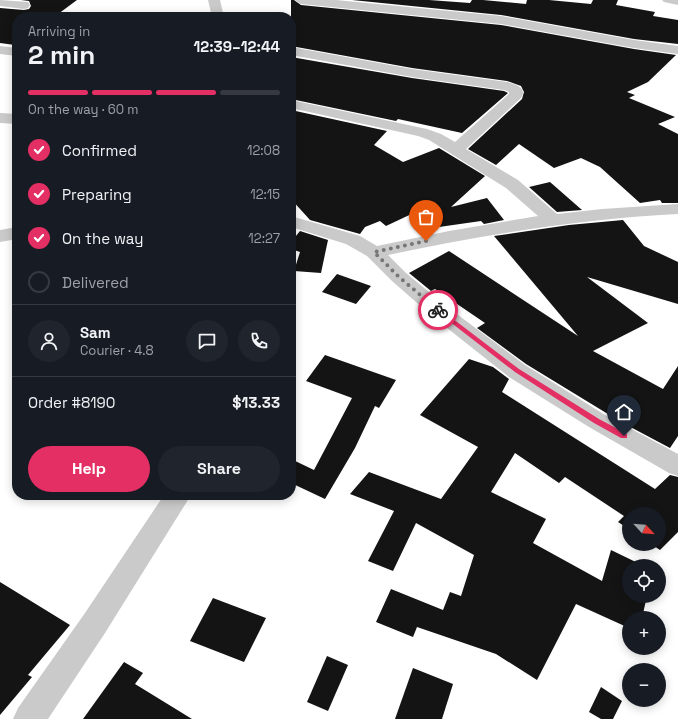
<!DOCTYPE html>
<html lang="en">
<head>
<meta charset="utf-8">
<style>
  :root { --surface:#171b24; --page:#20242c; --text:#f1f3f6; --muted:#9ea1a6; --line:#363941; --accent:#e32f63 }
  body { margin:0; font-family:"Space Grotesk",sans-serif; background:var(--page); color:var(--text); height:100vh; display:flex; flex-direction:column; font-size:15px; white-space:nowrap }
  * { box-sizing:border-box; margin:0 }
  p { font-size:13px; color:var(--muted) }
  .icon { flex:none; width:22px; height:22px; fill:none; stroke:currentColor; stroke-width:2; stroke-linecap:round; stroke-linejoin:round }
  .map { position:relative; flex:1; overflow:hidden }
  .sheet { position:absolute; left:12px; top:12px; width:284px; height:488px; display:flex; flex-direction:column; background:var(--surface); border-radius:16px; box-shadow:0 2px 10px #0003 }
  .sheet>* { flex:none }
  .needle { width:26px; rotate:116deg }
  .controls { position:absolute; left:622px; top:507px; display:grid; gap:8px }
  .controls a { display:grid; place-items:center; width:44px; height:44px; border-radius:50%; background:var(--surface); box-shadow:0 2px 10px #0003; font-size:20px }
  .pin { position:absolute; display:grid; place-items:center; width:34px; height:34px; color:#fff; margin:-41px -17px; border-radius:50% 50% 50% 0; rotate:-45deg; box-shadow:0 0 4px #0007 }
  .pin .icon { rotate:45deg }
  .courier { position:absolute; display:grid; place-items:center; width:40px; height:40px; margin:-20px; border:3px solid #e32f63; border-radius:50%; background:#fff; color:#222; box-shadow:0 1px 5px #0007 }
  .head em { font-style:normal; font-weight:700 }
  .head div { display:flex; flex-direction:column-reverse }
  .head { display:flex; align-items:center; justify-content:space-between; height:68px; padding:0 16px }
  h1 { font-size:26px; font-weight:700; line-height:30px }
  .bar { display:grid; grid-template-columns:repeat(4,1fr); gap:6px 4px; align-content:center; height:48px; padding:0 16px }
  .bar i { height:5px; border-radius:3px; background:var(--line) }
  .bar .selected { background:var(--accent) }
  .bar p { grid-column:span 4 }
  .line { display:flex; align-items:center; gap:10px; padding:0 16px; border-top:1px solid var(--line) }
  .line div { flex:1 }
  .round { display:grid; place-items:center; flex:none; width:42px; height:42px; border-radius:21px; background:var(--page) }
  ol { padding:0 16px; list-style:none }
  li { display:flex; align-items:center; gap:12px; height:44px }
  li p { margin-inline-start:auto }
  li .icon { padding:4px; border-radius:50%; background:var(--accent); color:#fff; stroke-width:4 }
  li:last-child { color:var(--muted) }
  li i { width:22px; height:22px; border:2px solid var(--line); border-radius:50% }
  .cta { display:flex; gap:8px; margin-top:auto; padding:8px 16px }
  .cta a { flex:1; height:46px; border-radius:24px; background:var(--accent); color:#fff; font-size:16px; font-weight:700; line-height:46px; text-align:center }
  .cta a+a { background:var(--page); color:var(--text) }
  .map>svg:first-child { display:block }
  .building { fill:#141414 }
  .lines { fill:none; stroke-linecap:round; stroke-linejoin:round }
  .minor { fill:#cacaca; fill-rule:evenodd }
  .route { fill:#e32f63 }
  .done { stroke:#767676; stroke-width:4; stroke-dasharray:0 7.2 }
</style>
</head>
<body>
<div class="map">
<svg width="678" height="719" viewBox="0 0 678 719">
  <rect width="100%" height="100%" fill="#fff"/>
  <!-- building -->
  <g class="building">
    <path d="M21 0H77L54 17H17V43L15 45 0 43V8L24 10 29 9 31 6 29 1Z"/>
    <path d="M291 0H294L301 5 501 25 634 49 676 55 648 82 627 92 635 95 629 98 675 117 658 124 678 134V203H662L660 200 640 203 600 167 581 158 554 168 519 144 496 165 468 149 522 99 524 92 521 86 507 81 412 68 291 46Z"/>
    <path d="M352 0H429L470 3 472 0H483L526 4 527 0H549L591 4 593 0H618L616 5 655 12 653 16 678 20V44L634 39 501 15Z"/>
    <path d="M291 57 412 78 504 91 508 93 462 133 398 119 396 121 291 99Z"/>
    <path d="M291 110 387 131 374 145 403 162 439 148 485 176 451 207 487 198 504 220 484 224 481 221 418 230 415 217 422 215 420 210 386 226 380 221 365 227 360 234 310 220 291 199Z"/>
    <path d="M550 182 582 210 557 212 529 187Z"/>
    <path d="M623 220 644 246 678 262V304L587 277 648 323 593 351 663 389 678 366V436L670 448 621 422 526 364 477 328 485 323 435 289 431 291 409 273 449 251 578 336 494 236 569 225Z"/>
    <path d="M300 231 328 240 321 273 294 271 300 252 291 249V242Z"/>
    <path d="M337 274 371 286 356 304 322 292Z"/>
    <path d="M325 355 396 380 379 408 375 406 355 448 325 499 291 483V459L314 470 352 398 306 381Z"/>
    <path d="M469 359 493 367 509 379 502 392 655 489 670 475 678 477V532L660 550 651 544H659V514H629V529L618 522 624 516 565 477 559 483 515 453 491 492 546 519 533 543 602 581 611 550 644 566H629V596H647L642 618H629V628L576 604 537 680 496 654 417 627 413 637 376 622 391 589 443 610 450 592 461 596 474 555 416 523 393 571 368 561 394 511 350 494 369 472 441 499 478 447 420 415Z"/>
    <path d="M0 582 70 625 28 675 32 677 0 715Z"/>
    <path d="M213 598 266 618 244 662 190 641Z"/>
    <path d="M327 656 348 665 328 711 307 702Z"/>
    <path d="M124 662 143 673 135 684 192 719H83Z"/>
    <path d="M413 668 453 684 442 719H395Z"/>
    <path d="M601 687 622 701 613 719H601L589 712Z"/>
  </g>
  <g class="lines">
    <!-- minor -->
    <g class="minor">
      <path d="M0 0 28 2 30 5 28 8 24 9 0 6Z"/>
      <path d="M208 0H220L224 17H212Z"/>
      <path d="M295 0H336L501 16 634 40 678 46V54L634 48 501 24 301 4 297 2Z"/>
      <path d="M662 0H678V5L664 2Z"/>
      <path d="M0 46 17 48V56L0 54Z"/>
      <path d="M291 47 412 69 507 82C515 84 528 88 521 98L466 149 518 180 557 214 602 209 678 204V214C580 219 484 235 388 255L406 273 446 306 525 365 605 415 678 454V476L669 473 589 427 509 377 432 316 392 281 367 256 346 244 291 227V216L360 236 377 246 449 231 538 216 506 188 429 140 418 136 291 108V100L427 129 441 134 455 142 509 94V92L504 90 412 77 291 55Z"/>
      <path d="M0 113 17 114V124L0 123Z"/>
      <path d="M17 227V239L0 242V230Z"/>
      <path d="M164 495H191L105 633 48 719H13L18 708 85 613Z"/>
    </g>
  </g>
  <!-- route -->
  <path class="route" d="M436 309H440L519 369 599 419 627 434V438H621L594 423 515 372 436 311Z"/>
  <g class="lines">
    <!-- done -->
    <path class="done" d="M426 241 374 252 399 277 438 310"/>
  </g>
</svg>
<div class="controls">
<a><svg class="needle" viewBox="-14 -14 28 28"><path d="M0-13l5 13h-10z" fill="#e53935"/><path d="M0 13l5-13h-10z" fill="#9ea1a6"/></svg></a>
<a><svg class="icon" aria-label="locate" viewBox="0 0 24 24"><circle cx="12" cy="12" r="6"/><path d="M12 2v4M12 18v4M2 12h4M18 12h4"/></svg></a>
<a>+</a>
<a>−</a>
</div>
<div class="pin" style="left:426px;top:241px;background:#ea580c"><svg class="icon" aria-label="bag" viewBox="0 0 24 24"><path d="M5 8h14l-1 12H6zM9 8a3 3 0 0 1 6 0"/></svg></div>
<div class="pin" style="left:624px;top:436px;background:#1f2937"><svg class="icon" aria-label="home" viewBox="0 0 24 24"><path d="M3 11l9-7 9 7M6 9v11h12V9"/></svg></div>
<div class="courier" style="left:438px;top:310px"><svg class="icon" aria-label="bike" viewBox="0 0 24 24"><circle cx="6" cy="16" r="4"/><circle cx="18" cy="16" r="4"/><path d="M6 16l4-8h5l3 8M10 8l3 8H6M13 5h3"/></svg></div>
<section class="sheet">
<div class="head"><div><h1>2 min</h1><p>Arriving in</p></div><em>12:39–12:44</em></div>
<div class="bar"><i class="selected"></i><i class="selected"></i><i class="selected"></i><i></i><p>On the way · 60 m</p></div>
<ol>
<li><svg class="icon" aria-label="check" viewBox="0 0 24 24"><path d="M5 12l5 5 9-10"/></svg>Confirmed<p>12:08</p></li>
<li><svg class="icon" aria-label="check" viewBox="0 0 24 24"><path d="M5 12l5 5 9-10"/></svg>Preparing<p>12:15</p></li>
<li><svg class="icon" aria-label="check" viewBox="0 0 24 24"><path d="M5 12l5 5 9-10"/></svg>On the way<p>12:27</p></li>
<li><i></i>Delivered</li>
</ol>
<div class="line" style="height:72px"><a class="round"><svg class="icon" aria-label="person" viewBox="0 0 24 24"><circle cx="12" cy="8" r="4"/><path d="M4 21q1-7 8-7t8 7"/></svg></a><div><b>Sam</b><p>Courier · 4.8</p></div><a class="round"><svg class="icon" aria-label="chat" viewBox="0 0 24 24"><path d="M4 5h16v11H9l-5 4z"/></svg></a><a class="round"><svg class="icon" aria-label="phone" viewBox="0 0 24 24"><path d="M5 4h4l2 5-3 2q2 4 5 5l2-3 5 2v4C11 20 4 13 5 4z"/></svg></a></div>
<div class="line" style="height:52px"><div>Order #8190</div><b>$13.33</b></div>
<div class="cta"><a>Help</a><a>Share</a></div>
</section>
</div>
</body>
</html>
